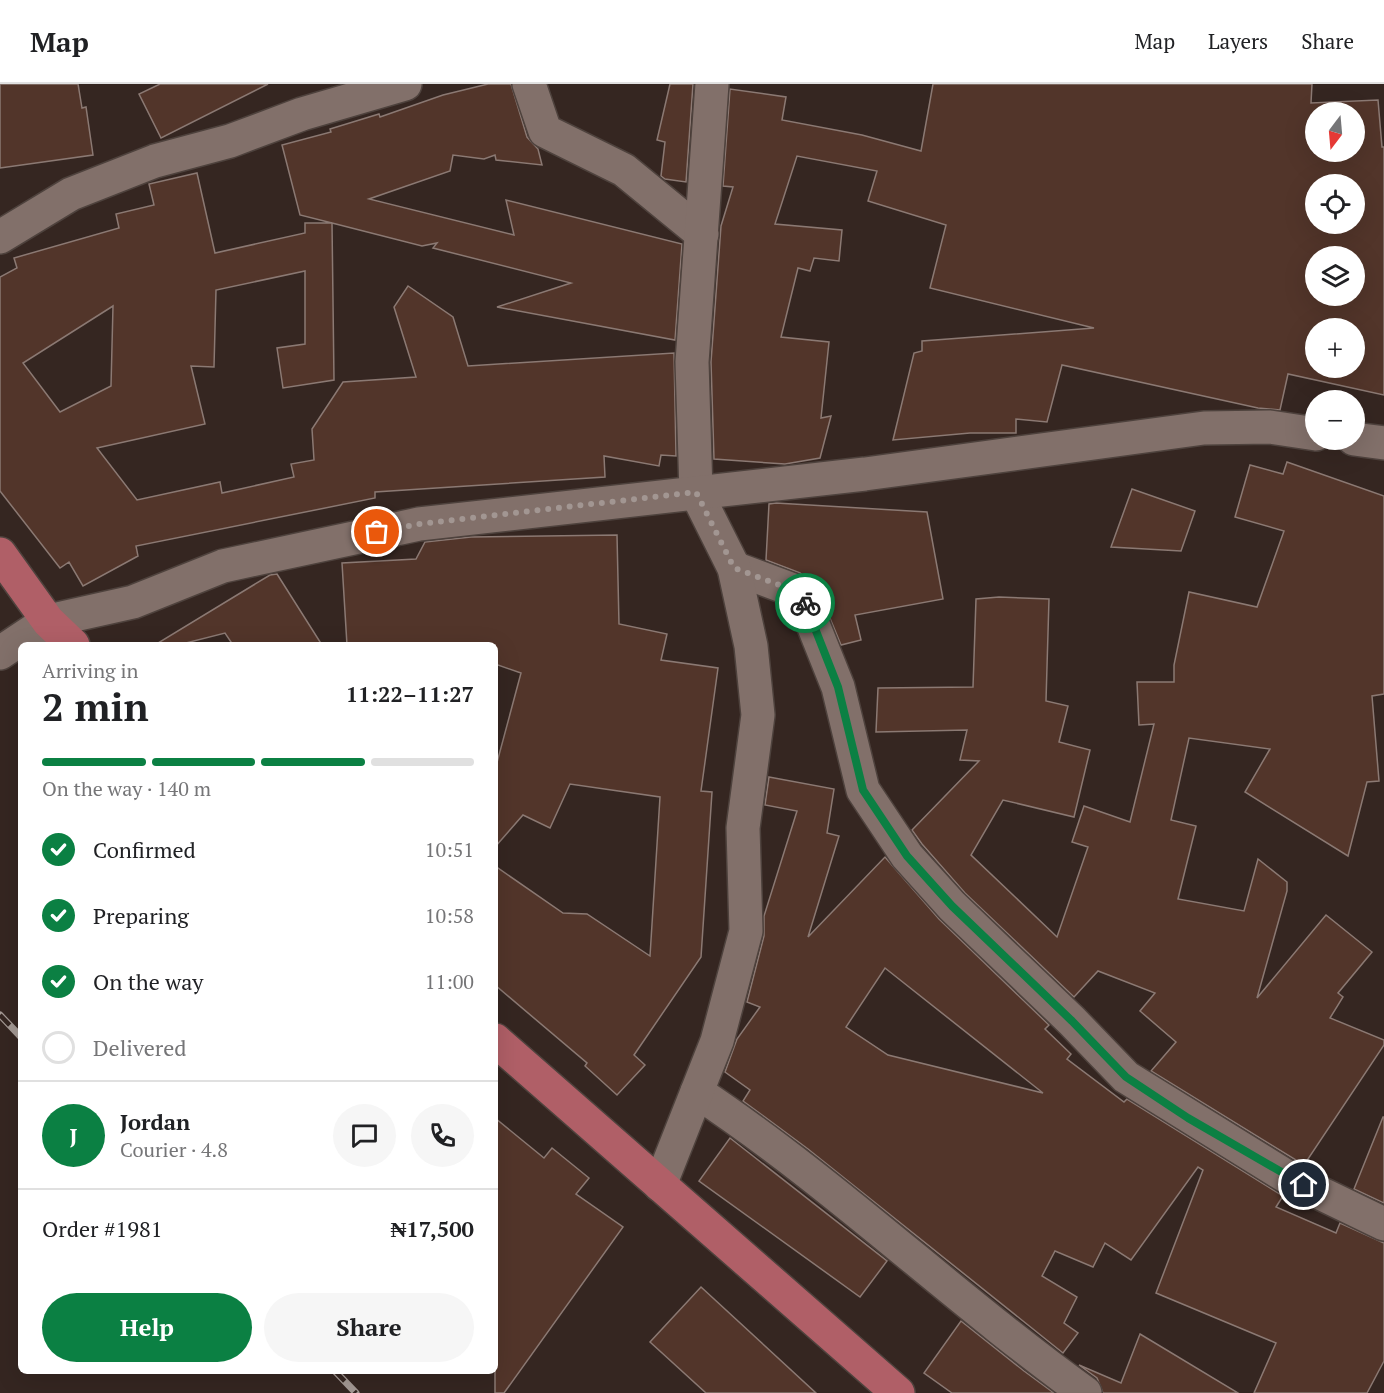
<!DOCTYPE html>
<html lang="en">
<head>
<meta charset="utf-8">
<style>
  :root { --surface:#fff; --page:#f6f6f6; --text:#202124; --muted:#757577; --line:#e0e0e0; --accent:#0b8043 }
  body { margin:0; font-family:"PT Serif",serif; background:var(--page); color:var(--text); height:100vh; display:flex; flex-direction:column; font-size:22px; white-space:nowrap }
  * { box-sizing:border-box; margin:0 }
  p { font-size:20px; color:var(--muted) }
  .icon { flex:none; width:33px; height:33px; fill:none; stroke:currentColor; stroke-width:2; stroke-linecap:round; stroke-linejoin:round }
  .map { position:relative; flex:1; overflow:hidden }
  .side { position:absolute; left:18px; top:558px; width:480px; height:732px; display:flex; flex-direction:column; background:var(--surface); border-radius:9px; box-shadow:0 6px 24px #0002 }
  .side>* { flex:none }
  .needle { width:39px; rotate:196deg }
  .controls { position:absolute; left:1305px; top:18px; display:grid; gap:12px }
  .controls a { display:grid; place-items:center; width:60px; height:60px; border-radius:50%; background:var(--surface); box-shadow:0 6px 24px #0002; font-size:30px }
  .pin { position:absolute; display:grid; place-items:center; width:51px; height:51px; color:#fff; margin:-26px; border:3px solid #fff; border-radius:50%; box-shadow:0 2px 6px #0007 }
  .courier { position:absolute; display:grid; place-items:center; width:60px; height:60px; margin:-30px; border:4px solid #0b8043; border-radius:50%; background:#fff; color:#222; box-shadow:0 2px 8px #0007 }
  .headline em { font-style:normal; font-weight:700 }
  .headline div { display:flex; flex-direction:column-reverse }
  .headline { display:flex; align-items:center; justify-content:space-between; height:102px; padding:0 24px }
  h1 { font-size:39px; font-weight:700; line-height:45px }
  .bar { display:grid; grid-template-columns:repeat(4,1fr); gap:9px 6px; align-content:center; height:72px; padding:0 24px }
  .bar i { height:8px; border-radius:4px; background:var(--line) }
  .bar .selected { background:var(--accent) }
  .bar p { grid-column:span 4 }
  .line { display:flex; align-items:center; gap:15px; padding:0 24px; border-top:2px solid var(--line) }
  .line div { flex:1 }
  .round { display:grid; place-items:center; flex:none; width:63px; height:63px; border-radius:32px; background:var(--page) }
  ol { padding:0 24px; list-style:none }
  li { display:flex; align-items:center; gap:18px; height:66px }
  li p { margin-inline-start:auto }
  li .icon { padding:6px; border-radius:50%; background:var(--accent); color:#fff; stroke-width:4 }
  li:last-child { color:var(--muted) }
  li i { width:33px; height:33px; border:3px solid var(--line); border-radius:50% }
  .button { display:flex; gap:12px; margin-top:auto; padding:12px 24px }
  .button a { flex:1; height:69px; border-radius:36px; background:var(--accent); color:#fff; font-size:24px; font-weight:700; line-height:69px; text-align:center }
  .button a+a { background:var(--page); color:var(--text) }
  header { display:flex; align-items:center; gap:36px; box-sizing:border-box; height:84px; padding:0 30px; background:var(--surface); border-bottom:2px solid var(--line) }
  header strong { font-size:28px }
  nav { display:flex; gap:33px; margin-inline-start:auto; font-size:21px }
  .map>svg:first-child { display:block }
  .building { fill:#52352a; stroke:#8b7973; stroke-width:1.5; fill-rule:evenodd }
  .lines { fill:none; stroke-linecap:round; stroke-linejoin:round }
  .minor-casing { stroke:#4e423d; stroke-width:36 }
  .tertiary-casing { stroke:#4e423d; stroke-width:36 }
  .primary-casing { stroke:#4e423d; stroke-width:36 }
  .minor { stroke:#82706a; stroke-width:33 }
  .tertiary { stroke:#82706a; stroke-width:33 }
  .primary { stroke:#b05f67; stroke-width:33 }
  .rail-casing { stroke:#a49994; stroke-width:7 }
  .rail { stroke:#352621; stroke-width:4.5; stroke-dasharray:14; stroke-linecap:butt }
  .done { stroke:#a29692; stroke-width:6; stroke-dasharray:0 10.8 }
  .route { stroke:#0b8043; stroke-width:8 }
</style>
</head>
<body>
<header>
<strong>Map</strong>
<nav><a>Map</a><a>Layers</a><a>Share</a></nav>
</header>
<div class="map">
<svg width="1384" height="1309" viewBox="0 0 1384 1309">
  <rect width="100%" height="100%" fill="#352621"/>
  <!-- building -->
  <g class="building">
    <path d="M0 0H78L82 24 86 23 93 71 0 84Z"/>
    <path d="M160 0H268L161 54 139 10Z"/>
    <path d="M488 0H511L527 53 538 65 542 81 496 76 495 71 484 75 453 71 450 87 369 115 514 151 506 116 682 160 675 256 497 223 571 199 433 164 437 159 422 162 332 139 334 296 283 304 277 264 305 260V187L216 206 214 283 191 282 205 340 97 364 137 416 220 398 222 409 294 393 291 380 314 376 312 345 343 298 416 293 394 223 408 202 453 233 468 282 674 269 676 372 661 371 659 382 604 372 605 393 375 408V414L136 462 138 472 83 502 69 478 60 484 0 407V193L17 184 14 174 119 144 116 130 154 121 149 100 197 89 215 169 305 149V139H332L300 131 282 61 331 48 330 45 379 30 380 33 443 11ZM113 222 111 302 60 328 23 279Z"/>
    <path d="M670 0H693L686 98 665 95 661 92 665 58 657 56Z"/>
    <path d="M933 0H1312L1311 19 1378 16 1382 63H1384V311L1288 290 1280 326 1258 324 1062 281 1047 338 1016 335V349H970L893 356 914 269 922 267V257L1094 244 930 204 946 141 868 117 877 87 797 72 775 140 842 146 839 177 814 174 810 187 798 184 781 253 829 258 821 334 831 332 820 374 785 380 714 375 711 278 721 142 733 103 723 102 730 5 786 13 782 36 862 51 921 67ZM1316 28H1354V68H1316ZM1316 100H1354V140H1316ZM1316 172H1354V212H1316ZM1316 244H1354V284H1316Z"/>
    <path d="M1287 378 1384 412V610L1372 612 1379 697 1367 698 1348 772 1245 708 1270 665 1189 654 1171 736 1196 742 1178 815 1244 827 1258 775 1287 798V807L1257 914 1326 831 1372 868 1338 909 1343 913 1330 934 1384 956V961L1304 1081 1151 987 1176 958 1140 927 1155 909 1098 887 1074 913 965 809 922 760 912 746 979 677 960 676 967 646 876 648 878 604 973 603 976 515 999 513 1049 515 1046 617 1068 622 1059 658 1090 666 1074 733 1003 716 971 771 1057 853 1088 763 1072 758 1084 722 1130 738 1154 640 1139 641 1137 598H1174V581L1189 508 1257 523 1284 447 1235 433 1250 381 1283 390Z"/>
    <path d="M1132 405 1195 427 1181 467 1111 463Z"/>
    <path d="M776 419 927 428 943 515 855 531 861 556 841 561 818 505 800 489 766 476 769 420Z"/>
    <path d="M617 451 619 540 667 550 661 576 718 584 701 707 712 708 701 873 634 971 645 981 617 1011 585 982 587 979 495 901V782L563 829 587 830 650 872 660 713 570 700 550 744 523 731 495 763V686L521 589 495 580V561H347L342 479 416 475 425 458 471 453Z"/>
    <path d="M277 490 322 561H233L225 549 178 561H159L158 559 270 491Z"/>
    <path d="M769 693 834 705 827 749 839 752 808 853 885 773 939 835 1049 941 1045 945 1071 970 1067 975 1124 1018 1127 1015 1283 1112 1276 1123 1336 1149 1340 1139 1384 1159V1277L1367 1309H1254L1276 1259 1156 1209 1203 1086 1198 1083 1131 1176 1105 1159 1093 1183 1055 1167 1042 1192 1077 1213 1064 1239 1078 1249 1063 1269 808 1065 743 1017 750 1006 725 988 737 955 760 923 747 918 764 852V832L797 727 765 721ZM885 884 1043 1009 888 971 846 943Z"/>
    <path d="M1383 1033H1384V1119L1354 1105Z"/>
    <path d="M495 1034 544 1074 552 1064 589 1094 576 1110 623 1143 504 1309H495Z"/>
    <path d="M730 1054 887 1177 860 1213 699 1097Z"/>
    <path d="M701 1203 816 1309H706L650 1258Z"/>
    <path d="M961 1237 1024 1287 1054 1309H952L924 1289Z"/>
    <path d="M1140 1250 1238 1309H1103L1097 1294 1079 1281 1121 1299Z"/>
  </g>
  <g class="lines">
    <!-- minor casing -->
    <g class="minor-casing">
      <g id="minor">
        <path d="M529 0 545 47 624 86 702 150"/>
        <path d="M0 153 71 110 155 77 230 57 302 30 405 0"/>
        <path d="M734 484 793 506 804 518 838 603 863 706 907 772 952 822 1072 937 1126 993 1289 1094 1384 1140"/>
        <path d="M697 1008C834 1099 952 1213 1085 1309"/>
        <path d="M660 1101 717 957 746 847 743 744 758 631 751 562 734 484 696 408 692 278 712 0"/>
      </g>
    </g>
    <!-- tertiary casing -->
    <g class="tertiary-casing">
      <g id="tertiary">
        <path d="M1354 355 1384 359"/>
        <path d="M0 569 48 537 133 518 223 482 419 440 865 390 1204 344 1270 343 1316 350"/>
      </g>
    </g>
    <!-- primary casing -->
    <g class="primary-casing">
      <g id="primary">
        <path d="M0 470 48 537 73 561"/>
        <path d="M495 956 898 1309"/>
      </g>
    </g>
    <!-- minor -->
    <use href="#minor" class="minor"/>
    <!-- tertiary -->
    <use href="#tertiary" class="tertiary"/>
    <!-- primary -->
    <use href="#primary" class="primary"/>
    <!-- rail casing -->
    <g class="rail-casing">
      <g id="rail">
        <path d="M0 931 21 953"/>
        <path d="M335 1287 356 1309"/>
      </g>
    </g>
    <!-- rail -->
    <use href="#rail" class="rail"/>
  </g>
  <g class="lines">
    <!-- done -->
    <path class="done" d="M377 448 419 440 696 408 734 484 793 506 805 519"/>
    <!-- route -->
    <path class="route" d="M805 519 838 603 863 706 907 772 952 822 1072 937 1126 993 1188 1034 1304 1101"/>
  </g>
</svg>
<div class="controls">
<a><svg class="needle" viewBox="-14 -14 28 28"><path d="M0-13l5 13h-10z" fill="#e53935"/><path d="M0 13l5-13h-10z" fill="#757577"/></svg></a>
<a><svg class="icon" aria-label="locate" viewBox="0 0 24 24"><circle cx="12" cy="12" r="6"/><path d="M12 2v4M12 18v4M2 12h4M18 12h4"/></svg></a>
<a><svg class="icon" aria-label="layers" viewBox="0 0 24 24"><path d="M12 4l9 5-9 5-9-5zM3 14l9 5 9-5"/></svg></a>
<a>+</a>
<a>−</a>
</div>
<div class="pin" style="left:377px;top:448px;background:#ea580c"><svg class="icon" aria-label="bag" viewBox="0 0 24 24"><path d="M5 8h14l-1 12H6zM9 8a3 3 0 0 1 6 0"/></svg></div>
<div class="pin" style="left:1304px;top:1101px;background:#1f2937"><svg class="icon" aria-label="home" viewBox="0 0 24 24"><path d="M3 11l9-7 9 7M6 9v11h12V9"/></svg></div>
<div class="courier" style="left:805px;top:519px"><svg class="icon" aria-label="bike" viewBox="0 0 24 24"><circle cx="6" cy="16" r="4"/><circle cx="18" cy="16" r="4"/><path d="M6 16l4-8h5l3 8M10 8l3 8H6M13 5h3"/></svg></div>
<section class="side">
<div class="headline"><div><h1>2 min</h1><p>Arriving in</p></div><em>11:22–11:27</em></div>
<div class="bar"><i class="selected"></i><i class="selected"></i><i class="selected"></i><i></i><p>On the way · 140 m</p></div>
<ol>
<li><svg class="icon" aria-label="check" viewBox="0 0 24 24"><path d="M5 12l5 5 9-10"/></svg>Confirmed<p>10:51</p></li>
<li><svg class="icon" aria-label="check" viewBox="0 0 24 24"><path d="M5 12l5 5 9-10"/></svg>Preparing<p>10:58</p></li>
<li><svg class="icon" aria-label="check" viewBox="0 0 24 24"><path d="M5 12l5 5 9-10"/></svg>On the way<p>11:00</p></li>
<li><i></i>Delivered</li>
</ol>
<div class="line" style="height:108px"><b class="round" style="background:var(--accent);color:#fff">J</b><div><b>Jordan</b><p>Courier · 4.8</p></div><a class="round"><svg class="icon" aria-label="chat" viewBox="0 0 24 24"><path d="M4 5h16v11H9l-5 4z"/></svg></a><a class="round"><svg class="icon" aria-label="phone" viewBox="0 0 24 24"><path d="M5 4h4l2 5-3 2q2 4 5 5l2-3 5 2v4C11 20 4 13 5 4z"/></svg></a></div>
<div class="line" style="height:78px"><div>Order #1981</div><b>₦17,500</b></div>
<div class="button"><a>Help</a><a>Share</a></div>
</section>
</div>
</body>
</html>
